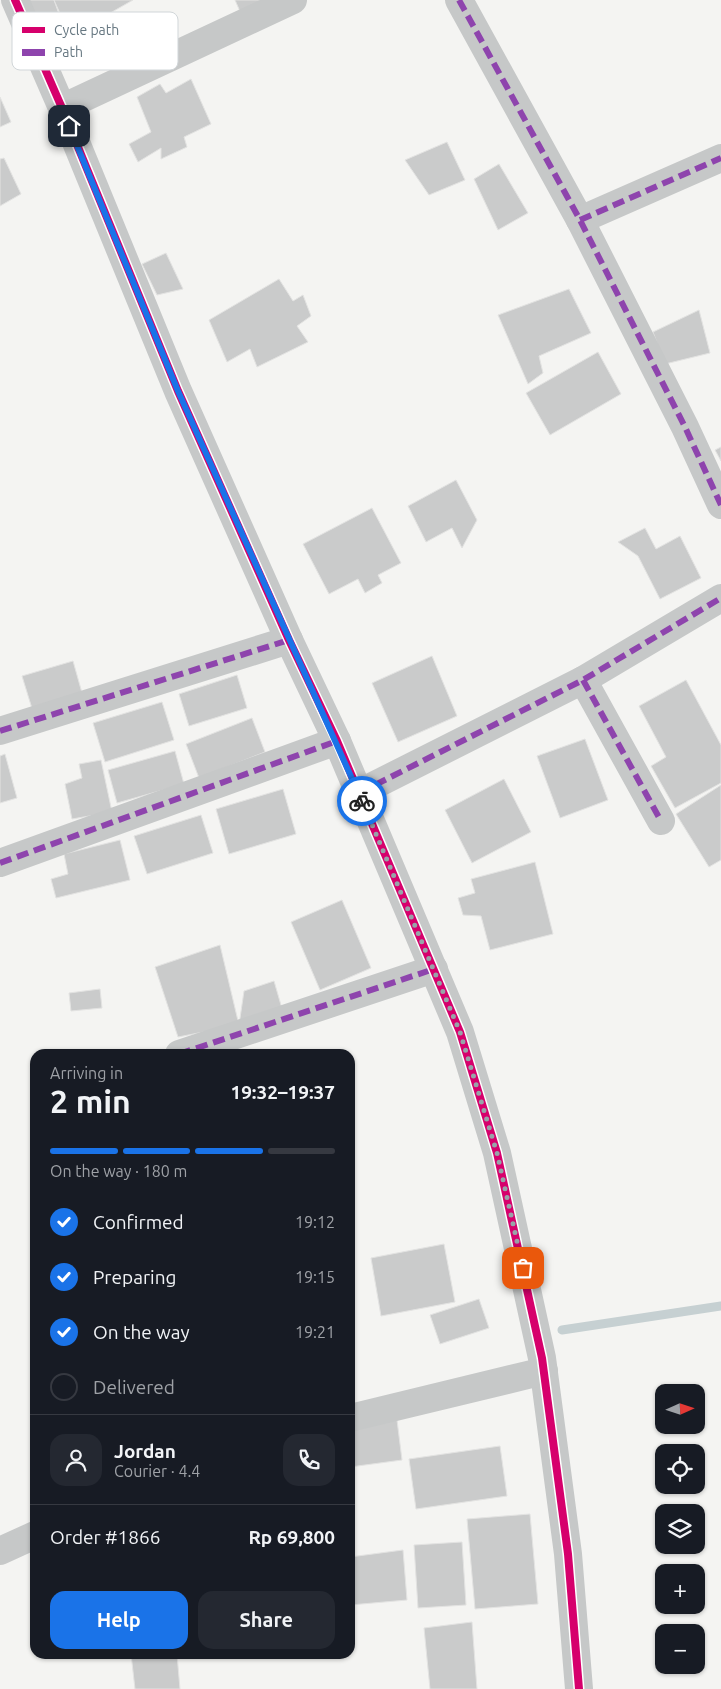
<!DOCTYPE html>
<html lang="en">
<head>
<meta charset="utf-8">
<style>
  :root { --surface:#171b24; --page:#242831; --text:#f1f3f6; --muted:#9ea1a6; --line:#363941; --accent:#1a73e8 }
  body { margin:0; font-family:Ubuntu,sans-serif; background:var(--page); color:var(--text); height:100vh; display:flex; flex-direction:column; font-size:19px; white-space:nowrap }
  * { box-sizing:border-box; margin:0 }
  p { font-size:16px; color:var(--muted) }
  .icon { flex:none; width:28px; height:28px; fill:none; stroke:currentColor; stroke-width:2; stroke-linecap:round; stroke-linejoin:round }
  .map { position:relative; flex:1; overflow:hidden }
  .side { position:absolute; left:30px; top:1049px; width:325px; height:610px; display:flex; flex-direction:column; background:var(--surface); border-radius:15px; box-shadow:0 1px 4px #0004 }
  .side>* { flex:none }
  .needle { width:32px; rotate:87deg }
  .fabs { position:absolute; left:655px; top:1384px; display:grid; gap:10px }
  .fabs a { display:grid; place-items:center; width:50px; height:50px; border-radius:10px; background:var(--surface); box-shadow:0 1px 4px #0004; font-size:25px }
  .pin { position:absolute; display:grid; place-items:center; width:42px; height:42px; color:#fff; margin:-21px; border-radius:10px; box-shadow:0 2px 8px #0006 }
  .courier { position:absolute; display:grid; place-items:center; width:50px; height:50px; margin:-25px; border:4px solid #1a73e8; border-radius:50%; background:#fff; color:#222; box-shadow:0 1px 6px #0007 }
  .overview em { font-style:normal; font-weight:700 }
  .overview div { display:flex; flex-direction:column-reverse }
  .overview { display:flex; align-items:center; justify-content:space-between; height:85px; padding:0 20px }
  h1 { font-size:32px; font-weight:700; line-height:38px }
  .bar { display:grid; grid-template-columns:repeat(4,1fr); gap:8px 5px; align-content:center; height:60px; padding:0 20px }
  .bar i { height:6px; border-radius:4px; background:var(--line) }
  .bar .current { background:var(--accent) }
  .bar p { grid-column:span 4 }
  .line { display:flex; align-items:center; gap:12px; padding:0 20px; border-top:1px solid var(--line) }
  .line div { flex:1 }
  .round { display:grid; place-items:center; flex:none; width:52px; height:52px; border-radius:15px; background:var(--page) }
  ol { padding:0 20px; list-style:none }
  li { display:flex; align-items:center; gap:15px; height:55px }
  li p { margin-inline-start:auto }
  li .icon { padding:5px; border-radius:50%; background:var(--accent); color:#fff; stroke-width:4 }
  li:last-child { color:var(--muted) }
  li i { width:28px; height:28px; border:2px solid var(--line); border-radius:50% }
  .cta { display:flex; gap:10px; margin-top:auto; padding:10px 20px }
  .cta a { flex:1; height:58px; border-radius:15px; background:var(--accent); color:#fff; font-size:20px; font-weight:700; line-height:58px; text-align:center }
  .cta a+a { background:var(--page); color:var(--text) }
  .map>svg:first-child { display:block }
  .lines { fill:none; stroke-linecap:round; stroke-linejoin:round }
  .stream { stroke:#c6d0d2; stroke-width:9 }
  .building { fill:#cacbcb; stroke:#e3e3e2 }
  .minor { stroke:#c6c8c8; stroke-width:28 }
  .quiet { stroke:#8e44ad; stroke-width:6; stroke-dasharray:12 6; stroke-linecap:butt }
  .cycleway-casing { stroke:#fff; stroke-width:11 }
  .cycleway { stroke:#d6006c; stroke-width:8 }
  .done { stroke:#98a3a9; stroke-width:5; stroke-dasharray:0 9 }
  .route { stroke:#1a73e8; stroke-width:6 }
  .key { fill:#fff; stroke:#d1d6d9; stroke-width:1 }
  .key-label { font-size:14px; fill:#667781 }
</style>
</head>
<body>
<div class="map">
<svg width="721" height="1689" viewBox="0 0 721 1689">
  <rect width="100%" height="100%" fill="#f4f4f2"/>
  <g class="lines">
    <!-- stream -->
    <path class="stream" d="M562 1330 721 1306"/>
  </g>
  <!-- building -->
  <g class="building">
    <path d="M20 0H54L66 34 40 45Z"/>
    <path d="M54 0H133L70 36Z"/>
    <path d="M235 0H261L242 16Z"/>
    <path d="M191 79 211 124 184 137 187 147 161 159V148L138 162 129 144 151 132 137 97 160 84 166 93Z"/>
    <path d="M0 97 11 122 0 127Z"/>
    <path d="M447 142 465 180 429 195 405 160Z"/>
    <path d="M4 158 21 194 0 206V159Z"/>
    <path d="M499 164 528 213 498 230 474 179Z"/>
    <path d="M166 253 183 289 157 295 142 264Z"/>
    <path d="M279 279 293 301 303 295 311 316 297 326 308 342 257 367 250 349 227 362 209 320Z"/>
    <path d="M569 289 591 333 539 356 543 373 528 384 498 315Z"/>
    <path d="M699 310 710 353 665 364 653 332Z"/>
    <path d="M598 352 621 394 550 435 526 393Z"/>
    <path d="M721 447V461L715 450Z"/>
    <path d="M456 480 477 520 462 548 452 528 426 542 408 506Z"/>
    <path d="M372 508 401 563 378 575 382 583 365 593 358 579 329 594 303 544Z"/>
    <path d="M645 528 656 549 680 536 701 578 660 599 638 556 618 542Z"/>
    <path d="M432 656 457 716 398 742 372 683Z"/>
    <path d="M73 661 84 700 34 715 22 676Z"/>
    <path d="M237 675 247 708 189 726 179 694Z"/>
    <path d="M686 680 721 745V783L675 808 651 766 666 757 639 706Z"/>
    <path d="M162 702 174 740 105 762 93 723Z"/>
    <path d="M252 718 265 752 199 778 186 744Z"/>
    <path d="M585 739 608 800 560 818 537 756Z"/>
    <path d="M175 751 184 784 117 803 108 770Z"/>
    <path d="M5 754 17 798 0 803V756Z"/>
    <path d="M101 760 112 812 72 819 65 784 82 778 79 764Z"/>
    <path d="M504 779 531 832 472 863 445 810Z"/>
    <path d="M721 785V860L709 867 676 814Z"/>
    <path d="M283 789 296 834 229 854 216 809Z"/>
    <path d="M201 815 213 853 147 874 134 836Z"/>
    <path d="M120 840 130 880 56 898 51 879 68 874 64 854Z"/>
    <path d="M535 862 553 934 490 950 481 916 463 915 458 898 475 893 471 879Z"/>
    <path d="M342 900 371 968 320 990 291 922Z"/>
    <path d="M220 945 239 1025 178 1037 155 967Z"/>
    <path d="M274 981 283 1012 239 1025 244 991Z"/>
    <path d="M100 989 102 1008 71 1011 69 993Z"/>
    <path d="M444 1244 455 1302 381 1316 371 1258Z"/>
    <path d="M479 1299 489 1328 440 1344 430 1315Z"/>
    <path d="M397 1420 402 1460 350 1467V1426Z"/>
    <path d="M500 1446 507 1496 416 1509 409 1459Z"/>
    <path d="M530 1514 538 1604 475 1609 467 1519Z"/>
    <path d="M462 1542 466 1605 418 1608 414 1545Z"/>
    <path d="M403 1550 407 1600 350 1605V1557Z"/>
    <path d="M472 1622 477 1689H430L424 1628Z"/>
    <path d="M131 1654H177L180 1689H135Z"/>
  </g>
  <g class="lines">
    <!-- minor -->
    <g class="minor">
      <path d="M15 0 62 108 178 391 289 640 337 741 460 1032 497 1153 542 1358 568 1554 579 1689"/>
      <path d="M459 0 580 220 685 427 721 505"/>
      <path d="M62 108 293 0"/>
      <path d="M580 220 721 158"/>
      <path d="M583 680 661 821"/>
      <path d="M0 731 289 640"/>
      <path d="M359 793 583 680 721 598"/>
      <path d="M0 863 337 741"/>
      <path d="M179 1054 434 969"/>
      <path d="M350 1418 544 1371"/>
      <path d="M0 1551 35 1535"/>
    </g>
    <!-- quiet -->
    <g class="quiet">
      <path d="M459 0 580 220 685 427 721 505"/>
      <path d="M580 220 721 158"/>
      <path d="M583 680 661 821"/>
      <path d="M0 731 289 640"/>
      <path d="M359 793 583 680 721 598"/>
      <path d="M0 863 337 741"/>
      <path d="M179 1054 434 969"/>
    </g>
    <!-- cycleway casing -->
    <g class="cycleway-casing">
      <path id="cycleway" d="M15 0 62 108 178 391 289 640 337 741 460 1032 497 1153 542 1358 568 1554 579 1689"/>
    </g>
    <!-- cycleway -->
    <use href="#cycleway" class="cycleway"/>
  </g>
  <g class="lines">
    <!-- done -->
    <path class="done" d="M362 801 460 1032 497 1153 523 1268"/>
    <!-- route -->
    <path class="route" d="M69 126 178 391 362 801"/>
  </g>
  <!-- legend -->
  <rect x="12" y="12" width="166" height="58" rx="8" class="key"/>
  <rect x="22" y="27" width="23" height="6" fill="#d6006c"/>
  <rect x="22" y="49" width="23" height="7" fill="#8e44ad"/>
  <g class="key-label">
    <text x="54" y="35">Cycle path</text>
    <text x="54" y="57">Path</text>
  </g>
</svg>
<div class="fabs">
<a><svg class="needle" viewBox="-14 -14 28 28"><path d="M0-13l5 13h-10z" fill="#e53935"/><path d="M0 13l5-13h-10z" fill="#9ea1a6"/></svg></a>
<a><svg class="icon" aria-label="locate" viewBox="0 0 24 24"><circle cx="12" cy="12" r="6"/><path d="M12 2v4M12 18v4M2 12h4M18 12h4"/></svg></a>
<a><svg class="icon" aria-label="layers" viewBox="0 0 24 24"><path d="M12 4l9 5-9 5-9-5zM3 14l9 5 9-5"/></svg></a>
<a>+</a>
<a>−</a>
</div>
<div class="pin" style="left:523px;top:1268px;background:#ea580c"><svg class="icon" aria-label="bag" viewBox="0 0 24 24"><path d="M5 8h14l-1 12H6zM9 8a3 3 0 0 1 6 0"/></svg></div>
<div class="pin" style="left:69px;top:126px;background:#1f2937"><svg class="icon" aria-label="home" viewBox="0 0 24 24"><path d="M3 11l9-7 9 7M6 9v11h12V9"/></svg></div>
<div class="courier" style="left:362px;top:801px"><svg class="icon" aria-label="bike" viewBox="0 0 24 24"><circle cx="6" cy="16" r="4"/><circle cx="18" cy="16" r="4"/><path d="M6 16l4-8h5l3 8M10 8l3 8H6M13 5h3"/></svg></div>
<section class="side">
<div class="overview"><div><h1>2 min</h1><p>Arriving in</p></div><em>19:32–19:37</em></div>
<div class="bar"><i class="current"></i><i class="current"></i><i class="current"></i><i></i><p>On the way · 180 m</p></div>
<ol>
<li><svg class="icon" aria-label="check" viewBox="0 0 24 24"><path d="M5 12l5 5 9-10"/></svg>Confirmed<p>19:12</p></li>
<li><svg class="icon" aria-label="check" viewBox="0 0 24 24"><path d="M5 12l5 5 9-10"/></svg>Preparing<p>19:15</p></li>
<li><svg class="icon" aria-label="check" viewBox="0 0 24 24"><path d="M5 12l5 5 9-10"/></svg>On the way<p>19:21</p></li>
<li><i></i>Delivered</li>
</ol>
<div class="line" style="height:90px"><a class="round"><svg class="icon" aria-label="person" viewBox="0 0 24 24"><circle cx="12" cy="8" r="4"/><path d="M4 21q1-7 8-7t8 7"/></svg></a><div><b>Jordan</b><p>Courier · 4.4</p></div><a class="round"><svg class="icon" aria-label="phone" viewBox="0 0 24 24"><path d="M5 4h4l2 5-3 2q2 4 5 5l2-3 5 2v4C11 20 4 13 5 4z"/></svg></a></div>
<div class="line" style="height:65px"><div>Order #1866</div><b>Rp 69,800</b></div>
<div class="cta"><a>Help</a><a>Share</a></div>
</section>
</div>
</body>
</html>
